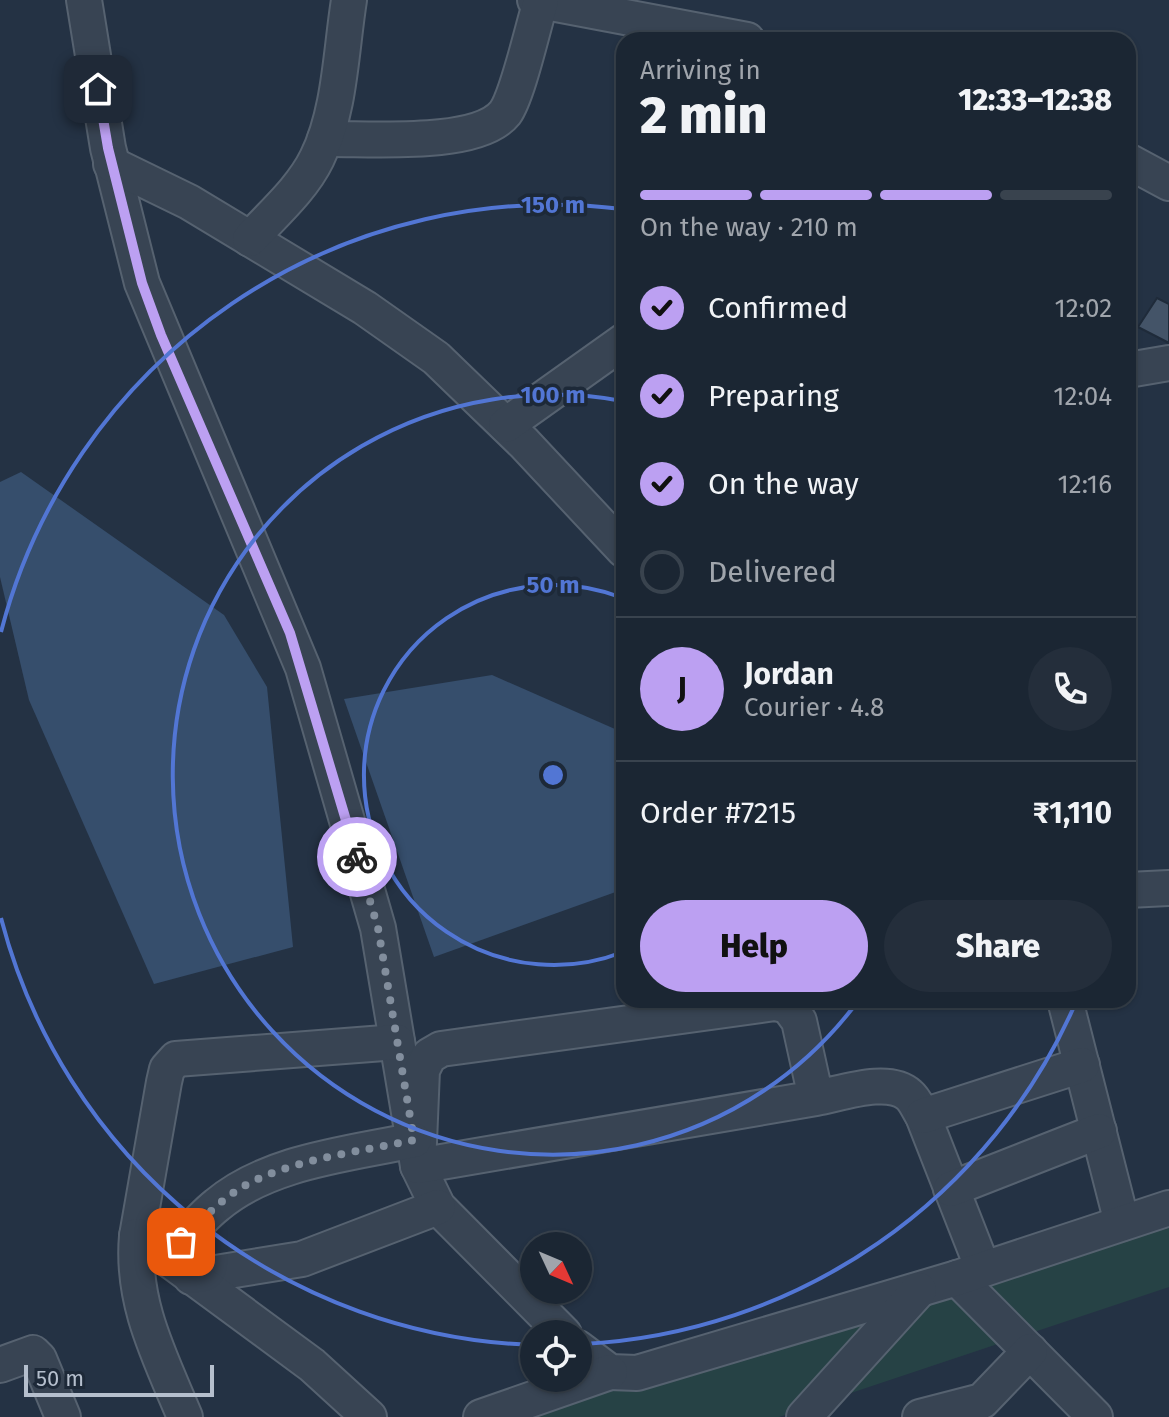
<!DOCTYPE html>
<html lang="en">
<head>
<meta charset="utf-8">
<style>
  :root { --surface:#1b2633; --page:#242e3b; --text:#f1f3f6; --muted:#a0a5ac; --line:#39434e; --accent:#bca0f2 }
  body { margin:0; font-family:"Fira Sans",sans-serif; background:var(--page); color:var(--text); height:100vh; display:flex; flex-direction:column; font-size:30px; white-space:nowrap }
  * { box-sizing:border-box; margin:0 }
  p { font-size:26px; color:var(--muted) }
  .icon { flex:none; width:44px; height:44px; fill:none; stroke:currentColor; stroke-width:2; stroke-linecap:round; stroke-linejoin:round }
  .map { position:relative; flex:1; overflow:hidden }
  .panel { position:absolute; left:616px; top:32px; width:520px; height:976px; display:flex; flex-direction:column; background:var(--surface); border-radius:24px; box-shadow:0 2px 6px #0004,0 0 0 2px var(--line) }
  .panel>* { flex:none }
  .needle { width:52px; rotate:134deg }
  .fabs { position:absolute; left:520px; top:1232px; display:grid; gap:16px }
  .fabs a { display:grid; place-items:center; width:72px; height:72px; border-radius:50%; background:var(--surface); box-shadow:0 2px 6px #0004,0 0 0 2px var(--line); font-size:40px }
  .scale { position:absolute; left:24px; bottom:20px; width:190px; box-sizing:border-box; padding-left:8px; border:4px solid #b5bfcd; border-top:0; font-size:22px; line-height:28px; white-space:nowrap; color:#b5bfcd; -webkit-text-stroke:6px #1d2938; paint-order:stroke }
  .pin { position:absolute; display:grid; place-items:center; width:68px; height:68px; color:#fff; margin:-34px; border-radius:16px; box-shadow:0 4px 12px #0006 }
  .courier { position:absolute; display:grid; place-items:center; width:80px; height:80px; margin:-40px; border:6px solid #bca0f2; border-radius:50%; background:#fff; color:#222; box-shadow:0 2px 10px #0007 }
  .summary em { font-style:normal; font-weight:800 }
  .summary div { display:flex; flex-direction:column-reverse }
  .summary { display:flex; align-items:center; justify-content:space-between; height:136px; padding:0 24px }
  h1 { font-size:52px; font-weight:800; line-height:60px }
  .bar { display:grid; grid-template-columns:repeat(4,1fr); gap:12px 8px; align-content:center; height:96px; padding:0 24px }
  .bar i { height:10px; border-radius:6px; background:var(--line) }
  .bar .current { background:var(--accent) }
  .bar p { grid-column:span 4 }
  .line { display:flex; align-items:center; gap:20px; padding:0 24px; border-top:2px solid var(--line) }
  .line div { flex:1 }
  .round { display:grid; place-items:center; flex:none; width:84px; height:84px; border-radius:42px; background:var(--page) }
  ol { padding:0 24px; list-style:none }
  li { display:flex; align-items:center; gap:24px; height:88px }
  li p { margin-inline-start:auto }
  li .icon { padding:8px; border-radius:50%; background:var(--accent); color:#111; stroke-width:4 }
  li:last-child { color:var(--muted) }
  li i { width:44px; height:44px; border:4px solid var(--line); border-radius:50% }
  .primary-button { display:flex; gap:16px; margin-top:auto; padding:16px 24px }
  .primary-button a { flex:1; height:92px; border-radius:48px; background:var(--accent); color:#111; font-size:32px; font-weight:800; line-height:92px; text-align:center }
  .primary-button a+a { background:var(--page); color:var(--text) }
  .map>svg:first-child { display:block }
  .green { fill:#264245 }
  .water { fill:#364e6c }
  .building { fill:#445468; stroke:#1f2b3a; stroke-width:2 }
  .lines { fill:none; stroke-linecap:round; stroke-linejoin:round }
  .minor-casing { stroke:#566270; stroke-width:38 }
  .minor { stroke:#384453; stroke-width:34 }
  .done { stroke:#828e9d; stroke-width:8; stroke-dasharray:0 14.4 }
  .route { stroke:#bca0f2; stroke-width:10 }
  .ring { fill:none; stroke:#5276d4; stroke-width:4 }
  .centre { fill:#5276d4; stroke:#1d2938; stroke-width:4 }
  .ring-label { font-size:24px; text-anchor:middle; font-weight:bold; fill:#5276d4; stroke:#1d2938; stroke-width:7; stroke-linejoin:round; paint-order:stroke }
</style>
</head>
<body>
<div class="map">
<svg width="1169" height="1417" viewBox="0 0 1169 1417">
  <rect width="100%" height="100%" fill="#243244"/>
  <!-- green -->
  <path class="green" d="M1169 1226V1287L779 1417H510Z"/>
  <!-- water -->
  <g class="water">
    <path d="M21 472 224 615 267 687 293 947 154 984 29 700 0 577V482Z"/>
    <path d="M492 675 624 733V889L434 957 344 699Z"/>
  </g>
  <!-- building -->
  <path class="building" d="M1157 298 1169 304V343L1138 327Z"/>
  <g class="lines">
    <!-- minor casing -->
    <g class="minor-casing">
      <g id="minor">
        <path d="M84 0 108 148 142 283 303 668 378 928 418 1166 438 1207 564 1334"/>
        <path d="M535 0 747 40"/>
        <path d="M325 139C367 138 477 148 505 113 518 95 533 26 541 1"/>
        <path d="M1128 161 1169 183"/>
        <path d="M111 164 189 202 365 308 436 358 524 443 624 550"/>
        <path d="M250 239C273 214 302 189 317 158 340 112 341 50 349 0"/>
        <path d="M1128 370 1169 363"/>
        <path d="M506 425 624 341"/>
        <path d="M1128 890 1169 888"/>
        <path d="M1065 1000 1122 1223"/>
        <path d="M816 1098 799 1021 788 1006 775 1003 441 1049 429 1056 422 1070 418 1166 816 1098C840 1094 888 1076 909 1095 915 1100 919 1110 923 1116L983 1269"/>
        <path d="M923 1116 1082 1065"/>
        <path d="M951 1189 1099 1131"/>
        <path d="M137 1236 164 1082 167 1069 176 1059 397 1042"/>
        <path d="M166 1258C183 1240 198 1220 217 1205 269 1161 350 1154 414 1140"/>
        <path d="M191 1277 302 1259 438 1207"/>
        <path d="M957 1278 1095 1417"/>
        <path d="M578 1348 610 1372 637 1373 957 1278 1169 1208"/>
        <path d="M0 1365 33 1353 39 1359 63 1417"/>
        <path d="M185 1417C160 1357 131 1303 137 1236L312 1365 369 1417"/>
        <path d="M481 1417 610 1372"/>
        <path d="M804 1417 919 1290"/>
        <path d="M920 1417 982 1401 1030 1351"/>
      </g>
    </g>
    <!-- minor -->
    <use href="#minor" class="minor"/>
  </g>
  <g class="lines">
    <!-- done -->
    <path class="done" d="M181 1242C198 1224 215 1205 236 1191 283 1160 359 1152 414 1140L378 928 357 857"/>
    <!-- route -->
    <path class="route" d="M98 89 108 148 142 283 161 335 290 633 357 857"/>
  </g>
  <!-- distance rings -->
  <g class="ring">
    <path d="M623 952A190 190 0 1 1 623 598"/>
    <path d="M858 1001A380 380 0 1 1 622 401"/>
    <path d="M1076 1002A570 570 0 0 1 583 1344M533 1345A570 570 0 0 1 1 918M1 632A570 570 0 0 1 622 209"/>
  </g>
  <circle cx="553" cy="775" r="12" class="centre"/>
  <g class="ring-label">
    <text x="553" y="213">150 m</text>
    <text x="553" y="403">100 m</text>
    <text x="553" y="593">50 m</text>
  </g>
</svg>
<div class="fabs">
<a><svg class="needle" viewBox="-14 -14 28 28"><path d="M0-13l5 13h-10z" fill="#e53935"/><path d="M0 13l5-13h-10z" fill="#a0a5ac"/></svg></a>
<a><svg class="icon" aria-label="locate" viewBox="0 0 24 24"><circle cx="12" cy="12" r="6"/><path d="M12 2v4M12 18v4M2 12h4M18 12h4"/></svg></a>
</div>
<div class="scale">50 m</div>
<div class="pin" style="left:181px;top:1242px;background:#ea580c"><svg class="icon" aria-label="bag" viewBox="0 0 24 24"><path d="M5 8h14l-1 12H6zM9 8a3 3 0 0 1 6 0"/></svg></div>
<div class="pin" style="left:98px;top:89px;background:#1f2937"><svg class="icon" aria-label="home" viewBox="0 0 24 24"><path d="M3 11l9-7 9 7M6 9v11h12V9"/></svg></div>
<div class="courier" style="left:357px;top:857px"><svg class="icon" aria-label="bike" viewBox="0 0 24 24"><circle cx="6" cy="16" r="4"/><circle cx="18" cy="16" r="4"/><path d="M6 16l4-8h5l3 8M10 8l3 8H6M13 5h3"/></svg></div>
<section class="panel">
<div class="summary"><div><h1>2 min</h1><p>Arriving in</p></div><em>12:33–12:38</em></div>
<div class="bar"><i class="current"></i><i class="current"></i><i class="current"></i><i></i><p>On the way · 210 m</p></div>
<ol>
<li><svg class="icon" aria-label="check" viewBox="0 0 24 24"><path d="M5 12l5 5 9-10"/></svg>Confirmed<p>12:02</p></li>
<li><svg class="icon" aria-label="check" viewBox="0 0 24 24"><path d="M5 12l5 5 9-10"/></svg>Preparing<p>12:04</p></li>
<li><svg class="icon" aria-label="check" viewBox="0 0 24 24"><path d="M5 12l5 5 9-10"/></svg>On the way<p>12:16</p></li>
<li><i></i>Delivered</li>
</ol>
<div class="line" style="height:144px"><b class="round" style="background:var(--accent);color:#111">J</b><div><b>Jordan</b><p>Courier · 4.8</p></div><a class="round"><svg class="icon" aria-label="phone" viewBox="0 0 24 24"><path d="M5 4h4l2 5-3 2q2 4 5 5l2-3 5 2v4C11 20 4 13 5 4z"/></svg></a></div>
<div class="line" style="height:104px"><div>Order #7215</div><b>₹1,110</b></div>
<div class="primary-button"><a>Help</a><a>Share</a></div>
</section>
</div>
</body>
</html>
